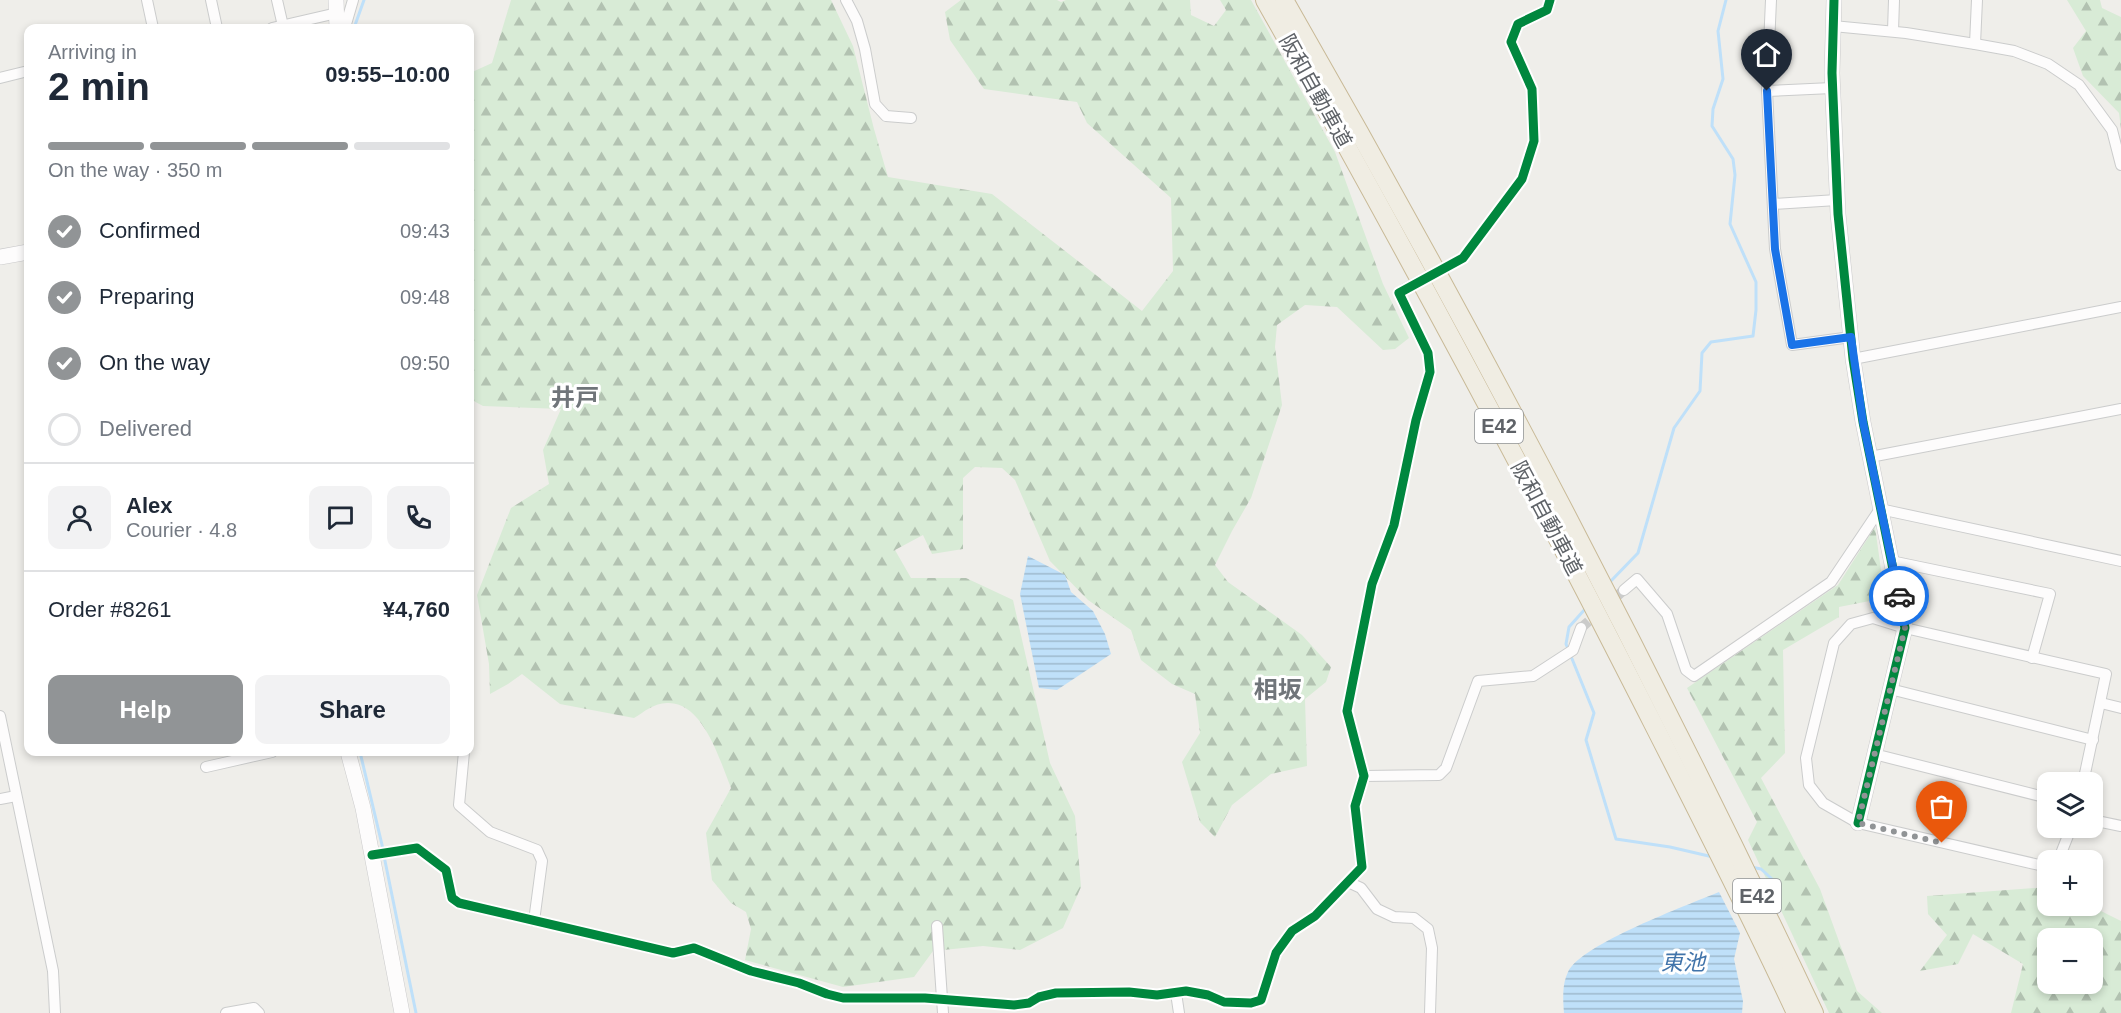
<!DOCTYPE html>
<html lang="en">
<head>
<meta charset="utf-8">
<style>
  :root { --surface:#fff; --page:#f2f2f3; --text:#1f2937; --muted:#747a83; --line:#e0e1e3; --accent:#919496 }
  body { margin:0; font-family:Helvetica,"Noto Sans JP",sans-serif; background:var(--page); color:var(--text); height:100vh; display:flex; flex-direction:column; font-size:22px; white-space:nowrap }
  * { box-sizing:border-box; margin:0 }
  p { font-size:20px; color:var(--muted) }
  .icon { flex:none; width:33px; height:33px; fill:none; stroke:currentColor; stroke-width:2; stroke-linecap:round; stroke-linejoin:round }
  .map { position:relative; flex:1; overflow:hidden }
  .panel { position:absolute; left:24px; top:24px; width:450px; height:732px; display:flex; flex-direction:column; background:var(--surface); border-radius:12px; box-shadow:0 3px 9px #0003 }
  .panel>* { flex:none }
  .controls { position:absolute; left:2037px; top:772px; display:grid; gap:12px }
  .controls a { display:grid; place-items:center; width:66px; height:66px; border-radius:12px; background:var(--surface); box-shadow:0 3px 9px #0003; font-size:30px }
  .pin { position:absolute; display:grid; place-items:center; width:51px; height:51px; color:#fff; margin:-62px -26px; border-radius:50% 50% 50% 0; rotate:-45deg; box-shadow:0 0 6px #0007 }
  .pin .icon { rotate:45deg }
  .courier { position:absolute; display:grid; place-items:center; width:60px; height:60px; margin:-30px; border:4px solid #1a73e8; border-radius:50%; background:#fff; color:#222; box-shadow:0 2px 8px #0007 }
  .summary em { font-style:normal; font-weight:800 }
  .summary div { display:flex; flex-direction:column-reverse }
  .summary { display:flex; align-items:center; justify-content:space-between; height:102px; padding:0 24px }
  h1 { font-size:39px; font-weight:800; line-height:45px }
  .bar { display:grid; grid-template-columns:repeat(4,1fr); gap:9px 6px; align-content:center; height:72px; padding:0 24px }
  .bar i { height:8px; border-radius:4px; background:var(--line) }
  .bar .current { background:var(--accent) }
  .bar p { grid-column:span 4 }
  .line { display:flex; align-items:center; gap:15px; padding:0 24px; border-top:2px solid var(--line) }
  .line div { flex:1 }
  .round { display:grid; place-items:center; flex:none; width:63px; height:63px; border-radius:12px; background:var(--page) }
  ol { padding:0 24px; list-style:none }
  li { display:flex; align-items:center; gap:18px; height:66px }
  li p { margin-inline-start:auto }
  li .icon { padding:6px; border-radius:50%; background:var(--accent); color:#fff; stroke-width:4 }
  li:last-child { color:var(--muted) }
  li i { width:33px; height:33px; border:3px solid var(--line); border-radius:50% }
  .primary-button { display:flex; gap:12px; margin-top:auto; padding:12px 24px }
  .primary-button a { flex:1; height:69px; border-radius:12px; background:var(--accent); color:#fff; font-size:24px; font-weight:800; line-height:69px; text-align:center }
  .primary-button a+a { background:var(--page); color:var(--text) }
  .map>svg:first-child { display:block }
  .forest { fill:url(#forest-firs); fill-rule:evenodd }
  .water { fill:url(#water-rules) }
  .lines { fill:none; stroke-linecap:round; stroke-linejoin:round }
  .stream { stroke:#bfe0f9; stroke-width:3 }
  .street-tunnel { stroke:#cbcbca; stroke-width:10; stroke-dasharray:10 5; stroke-linecap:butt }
  .street-casing { stroke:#cbcccc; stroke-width:12 }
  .secondary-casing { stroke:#cacacb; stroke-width:16 }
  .highway-casing { stroke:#c8b996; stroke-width:20 }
  .street { stroke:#fdfcfc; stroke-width:10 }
  .secondary { stroke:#fdfcfc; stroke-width:15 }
  .highway { stroke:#f0ede3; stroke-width:18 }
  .street-bridge-casing { stroke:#cbcccc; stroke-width:12; stroke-linecap:butt }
  .street-bridge { stroke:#fdfcfc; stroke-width:10 }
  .cycleway-casing { stroke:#fff; stroke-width:13 }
  .cycleway { stroke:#00873e; stroke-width:9 }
  .done { stroke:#919496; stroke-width:6; stroke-dasharray:0 10.8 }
  .route { stroke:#1a73e8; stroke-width:8 }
  .labels { text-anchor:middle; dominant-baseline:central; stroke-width:6; stroke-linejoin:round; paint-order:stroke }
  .shield { fill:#fff; stroke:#8f9295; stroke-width:1.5 }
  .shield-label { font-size:20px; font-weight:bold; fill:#5f6368 }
  .street-label { font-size:21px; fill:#5f6368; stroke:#fff }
  .water-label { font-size:22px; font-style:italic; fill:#4174aa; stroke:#fff }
  .quarter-label { font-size:24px; font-weight:bold; fill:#70757a; stroke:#fff }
</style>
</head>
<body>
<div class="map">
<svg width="2121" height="1013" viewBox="0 0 2121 1013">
  <defs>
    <pattern id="forest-firs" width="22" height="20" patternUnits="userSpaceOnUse" patternTransform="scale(1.5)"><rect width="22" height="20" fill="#d8ebd6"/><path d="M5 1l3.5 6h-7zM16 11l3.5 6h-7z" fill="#b2c2b1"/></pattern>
    <pattern id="water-rules" width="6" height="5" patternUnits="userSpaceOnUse" patternTransform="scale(1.5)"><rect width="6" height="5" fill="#bfe0f9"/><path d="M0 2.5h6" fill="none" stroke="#9eb9cd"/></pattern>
  </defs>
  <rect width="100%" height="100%" fill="#efeeea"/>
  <!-- forest -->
  <g class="forest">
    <path d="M511 0H831L853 46 874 129 888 177 992 194 1142 311 1173 271 1171 198 1087 123 1077 102 984 89 950 40 945 12 961 0H1057L1061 2 1066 0H1190L1191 15 1214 26 1226 10 1220 0H1251L1335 152 1383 284 1409 338 1395 349 1383 350 1337 307 1305 305 1277 325 1275 347 1282 405 1251 498 1232 531 1215 565 1228 582 1302 635 1331 667 1326 682 1305 699 1307 766 1271 774 1232 805 1215 837 1200 822 1182 762 1200 733 1195 694 1172 684 1141 660 1131 630 1088 600 1050 561 1015 480 1002 468 975 467 963 478V549L932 554 923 535 895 550 911 578H966L1013 600 1050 763 1075 816 1081 887 1063 928 1020 950 983 946 933 951 914 977 843 987 745 960 751 929 746 912 731 903 712 880 706 833 731 788C720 761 703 701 667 703 654 703 644 712 634 718L560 704 522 674 508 684 490 694 489 664 477 595 511 508 549 484 543 450 561 409 483 406 470 399V73L492 63Z"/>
    <path d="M2067 0H2100L2102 8 2121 17V129L2119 113 2083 76 2073 48 2086 31Z"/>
    <path d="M1875 527 1885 598 1839 607V617L1783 650 1785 753 1761 778 1820 889 1857 991 1882 1013H1829L1748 840 1757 822 1687 688 1838 585Z"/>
    <path d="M2047 887 2048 906H2091L2121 921V1013H2011L2023 964 1973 934 1958 964 1920 971 1947 935 1928 914 1927 896ZM2048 939H2092V984H2048Z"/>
  </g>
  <!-- water -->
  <g class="water">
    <path d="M1028 556 1065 575 1071 592 1093 611 1105 634 1111 654 1057 690 1039 688 1020 594Z"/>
    <path d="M1719 892 1740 933 1734 959 1743 1001 1742 1013H1564C1563 999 1562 984 1568 972 1581 944 1688 905 1719 892Z"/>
  </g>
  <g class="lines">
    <!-- stream -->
    <g class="stream">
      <path d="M354 28 364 0"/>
      <path d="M1609 583 1638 553 1674 428 1700 391 1702 353 1711 342 1753 336 1756 310V282L1730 224 1735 175 1733 159 1712 126 1713 109 1723 79 1718 31 1726 0"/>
      <path d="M1586 608 1569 627 1566 644 1594 713 1586 740 1616 839 1670 847 1713 857"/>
      <path d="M360 752 383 849"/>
      <path d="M384 856 416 1013"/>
      <path d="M1751 867 1761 869 1772 879 1760 885"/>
    </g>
    <!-- street-tunnel -->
    <path class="street-tunnel" d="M1581 628 1624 590"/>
    <!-- street casing -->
    <g class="street-casing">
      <g id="street">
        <path d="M147 0 153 28"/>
        <path d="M211 0 217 28"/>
        <path d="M277 0 283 26"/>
        <path d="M846 0 857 21 865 49 875 104 886 116 911 118"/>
        <path d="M1771 0 1767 91 1775 249 1792 345 1851 337"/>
        <path d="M1833 26 1906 33 1975 44 2014 51 2048 64 2079 85 2112 130 2121 165"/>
        <path d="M272 28 337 13"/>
        <path d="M340 28 346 24 353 0"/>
        <path d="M1893 31 1894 0"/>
        <path d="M1975 44 1977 0"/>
        <path d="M0 78 28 71"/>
        <path d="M1767 91 1832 88"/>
        <path d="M1773 204 1837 200"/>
        <path d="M1463 258 1522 179 1534 141 1532 89 1511 42 1518 24 1547 10 1550 0"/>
        <path d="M1853 359 2121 307"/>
        <path d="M1870 457 2121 409"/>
        <path d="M1891 561 2050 594 2032 658"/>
        <path d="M1624 590 1637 579 1667 614 1686 670 1694 676 1831 582 1880 509 2121 561"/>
        <path d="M1890 689 2093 740"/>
        <path d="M2101 703 2121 708"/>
        <path d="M0 716 53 971 55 1013"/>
        <path d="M464 752 459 805 490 832 537 850 542 861 534 921"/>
        <path d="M1874 754 2048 798"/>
        <path d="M206 767 272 752"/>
        <path d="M1364 776 1439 775 1446 768 1478 681 1533 676 1573 650 1581 628"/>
        <path d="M0 799 16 796"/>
        <path d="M2092 820 2121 826"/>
        <path d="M372 855 417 848 446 870 452 898 459 903 673 953 694 948 751 971 799 983 827 994 843 998H925L1014 1005 1029 1003 1039 997 1056 993 1129 992 1157 995 1186 991 1208 995 1224 1002 1251 1003 1261 1000 1276 953 1292 931 1315 916 1362 867 1355 806 1364 776 1347 711 1372 584 1394 525 1416 420 1430 372 1428 353 1399 293 1405 289"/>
        <path d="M2058 861 2071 828"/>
        <path d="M2048 867 1858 823 1823 803 1809 785 1806 758 1834 643 1851 624 1873 618 1905 628 2106 674 2083 783"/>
        <path d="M1348 882 1361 888 1377 909 1394 917 1414 918 1428 929 1432 948 1430 1013"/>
        <path d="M937 926 943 1013"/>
        <path d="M1176 993 1179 1013"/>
        <path d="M226 1013 254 1008 259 1013"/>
      </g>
    </g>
    <!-- secondary casing -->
    <g class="secondary-casing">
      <g id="secondary">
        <path d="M336 0 337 28"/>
        <path d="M1834 0 1832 73 1838 214 1853 359 1863 422 1905 628 1858 823"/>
        <path d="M0 257 28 252"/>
        <path d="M348 752 363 808 402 1013"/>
      </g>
    </g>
    <!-- highway casing -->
    <g class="highway-casing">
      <g id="highway">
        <path d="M1265 0C1394 229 1519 460 1638 694 1692 800 1746 905 1796 1013"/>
        <path d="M1284 0C1474 330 1651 669 1814 1013"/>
      </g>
    </g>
    <!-- street -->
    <use href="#street" class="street"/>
    <!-- secondary -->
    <use href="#secondary" class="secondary"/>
    <!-- highway -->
    <use href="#highway" class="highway"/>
    <!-- street-bridge casing -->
    <g class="street-bridge-casing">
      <path id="street-bridge" d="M1405 289 1463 258"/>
    </g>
    <!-- street-bridge -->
    <use href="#street-bridge" class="street-bridge"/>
    <!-- cycleway casing -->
    <g class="cycleway-casing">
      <g id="cycleway">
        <path d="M1834 0 1832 73 1838 214 1853 359 1863 422 1905 628 1858 823"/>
        <path d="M372 855 417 848 446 870 452 898 459 903 673 953 694 948 751 971 799 983 827 994 843 998H925L1014 1005 1029 1003 1039 997 1056 993 1129 992 1157 995 1186 991 1208 995 1224 1002 1251 1003 1261 1000 1276 953 1292 931 1315 916 1362 867 1355 806 1364 776 1347 711 1372 584 1394 525 1416 420 1430 372 1428 353 1399 293 1463 258 1522 179 1534 141 1532 89 1511 42 1518 24 1547 10 1550 0"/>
      </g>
    </g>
    <!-- cycleway -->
    <use href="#cycleway" class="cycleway"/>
  </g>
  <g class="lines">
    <!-- done -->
    <path class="done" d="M1899 596 1905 628 1858 823 1942 843"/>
    <!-- route -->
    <path class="route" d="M1767 91 1775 249 1792 345 1851 337 1863 422 1899 596"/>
  </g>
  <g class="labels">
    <!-- shield labels -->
    <g class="shield">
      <rect x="1475" y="409" width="48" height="34" rx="4.5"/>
      <rect x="1733" y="879" width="48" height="34" rx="4.5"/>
    </g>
    <g class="shield-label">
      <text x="1499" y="426">E42</text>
      <text x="1757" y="896">E42</text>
    </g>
    <!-- street labels -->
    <g class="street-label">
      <text transform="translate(1316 91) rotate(61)">阪和自動車道</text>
      <text transform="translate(1547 518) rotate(62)">阪和自動車道</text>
    </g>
    <!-- water labels -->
    <g class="water-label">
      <text x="1683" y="962">東池</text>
    </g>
    <!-- quarter labels -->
    <g class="quarter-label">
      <text x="575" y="397">井戸</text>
      <text x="1278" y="689">相坂</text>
    </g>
  </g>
</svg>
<div class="controls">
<a><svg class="icon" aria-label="layers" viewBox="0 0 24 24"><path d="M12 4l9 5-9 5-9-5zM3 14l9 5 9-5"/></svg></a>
<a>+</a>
<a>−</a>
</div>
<div class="pin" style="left:1942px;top:843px;background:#ea580c"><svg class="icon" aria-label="bag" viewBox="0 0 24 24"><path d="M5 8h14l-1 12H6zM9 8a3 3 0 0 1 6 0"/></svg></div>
<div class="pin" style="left:1767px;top:91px;background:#1f2937"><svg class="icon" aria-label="home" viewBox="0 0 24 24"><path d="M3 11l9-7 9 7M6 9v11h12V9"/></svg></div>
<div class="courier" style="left:1899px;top:596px"><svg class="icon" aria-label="car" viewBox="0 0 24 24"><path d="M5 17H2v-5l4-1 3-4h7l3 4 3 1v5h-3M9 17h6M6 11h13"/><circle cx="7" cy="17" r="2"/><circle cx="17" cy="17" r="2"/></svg></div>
<section class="panel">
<div class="summary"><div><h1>2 min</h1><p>Arriving in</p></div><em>09:55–10:00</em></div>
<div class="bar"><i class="current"></i><i class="current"></i><i class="current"></i><i></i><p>On the way · 350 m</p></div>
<ol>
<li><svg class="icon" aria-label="check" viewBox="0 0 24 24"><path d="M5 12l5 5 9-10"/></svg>Confirmed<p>09:43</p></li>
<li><svg class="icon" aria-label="check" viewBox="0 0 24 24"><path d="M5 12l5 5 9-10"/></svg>Preparing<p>09:48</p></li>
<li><svg class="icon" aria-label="check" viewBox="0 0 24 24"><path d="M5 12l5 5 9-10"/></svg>On the way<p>09:50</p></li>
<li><i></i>Delivered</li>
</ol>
<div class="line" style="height:108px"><a class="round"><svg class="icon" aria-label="person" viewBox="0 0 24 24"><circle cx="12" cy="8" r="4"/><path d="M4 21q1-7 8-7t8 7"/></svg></a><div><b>Alex</b><p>Courier · 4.8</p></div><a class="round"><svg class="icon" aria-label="chat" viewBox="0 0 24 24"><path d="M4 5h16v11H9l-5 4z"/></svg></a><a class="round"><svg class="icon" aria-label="phone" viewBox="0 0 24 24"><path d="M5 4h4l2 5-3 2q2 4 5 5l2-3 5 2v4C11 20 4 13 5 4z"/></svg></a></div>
<div class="line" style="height:78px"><div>Order #8261</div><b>¥4,760</b></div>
<div class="primary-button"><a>Help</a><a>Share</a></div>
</section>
</div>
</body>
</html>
